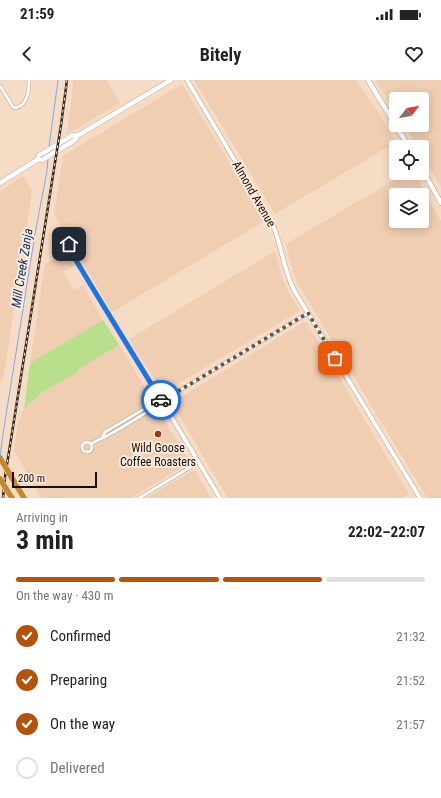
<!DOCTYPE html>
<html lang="en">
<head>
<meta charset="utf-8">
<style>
  :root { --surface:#fff; --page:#f2f2f2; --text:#222; --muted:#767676; --line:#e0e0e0; --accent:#b45309 }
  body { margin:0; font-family:"Roboto Condensed",sans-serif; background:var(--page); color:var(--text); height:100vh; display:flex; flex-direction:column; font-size:15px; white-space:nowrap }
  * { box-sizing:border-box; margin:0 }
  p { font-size:13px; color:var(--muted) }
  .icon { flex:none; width:22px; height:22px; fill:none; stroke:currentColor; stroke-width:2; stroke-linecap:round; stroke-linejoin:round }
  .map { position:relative; height:418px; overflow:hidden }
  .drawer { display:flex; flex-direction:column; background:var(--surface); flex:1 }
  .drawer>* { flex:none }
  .needle { width:26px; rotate:59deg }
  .fabs { position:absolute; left:389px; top:12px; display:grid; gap:8px }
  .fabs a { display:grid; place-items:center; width:40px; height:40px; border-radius:4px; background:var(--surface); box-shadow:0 2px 10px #0003; font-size:20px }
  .scale { position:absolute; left:12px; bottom:10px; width:85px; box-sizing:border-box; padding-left:4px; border:2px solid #170e06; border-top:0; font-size:11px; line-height:14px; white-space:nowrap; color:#170e06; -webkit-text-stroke:3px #fcebdd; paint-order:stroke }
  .pin { position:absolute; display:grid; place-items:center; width:34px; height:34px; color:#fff; margin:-17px; border-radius:8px; box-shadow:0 2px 6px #0006 }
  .courier { position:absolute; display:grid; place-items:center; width:40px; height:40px; margin:-20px; border:3px solid #1a73e8; border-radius:50%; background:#fff; color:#222; box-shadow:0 1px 5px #0007 }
  .overview em { font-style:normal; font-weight:700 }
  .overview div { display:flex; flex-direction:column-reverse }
  .overview { display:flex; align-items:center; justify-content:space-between; height:68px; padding:0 16px }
  h1 { font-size:26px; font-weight:700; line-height:30px }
  .bar { display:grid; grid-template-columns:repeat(4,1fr); gap:6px 4px; align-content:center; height:48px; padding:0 16px }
  .bar i { height:5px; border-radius:3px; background:var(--line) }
  .bar .current { background:var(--accent) }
  .bar p { grid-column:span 4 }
  ol { padding:0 16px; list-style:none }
  li { display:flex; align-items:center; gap:12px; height:44px }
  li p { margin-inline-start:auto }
  li .icon { padding:4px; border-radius:50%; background:var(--accent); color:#fff; stroke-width:4 }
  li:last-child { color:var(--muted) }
  li i { width:22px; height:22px; border:2px solid var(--line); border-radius:50% }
  .status { display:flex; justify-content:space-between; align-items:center; height:28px; padding:0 20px; background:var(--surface); direction:ltr }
  .status svg { height:11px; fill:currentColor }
  header { display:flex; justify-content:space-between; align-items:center; height:52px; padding:0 16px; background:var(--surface); font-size:18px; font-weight:700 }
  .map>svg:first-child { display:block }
  .built { fill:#efceb2; fill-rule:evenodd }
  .green { fill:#b8df8b }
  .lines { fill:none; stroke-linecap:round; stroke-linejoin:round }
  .stream { stroke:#76aaf3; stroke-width:1 }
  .minor-casing { stroke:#b9a08a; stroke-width:4 }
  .tertiary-casing { stroke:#b9a08a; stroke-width:5 }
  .secondary-casing { stroke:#b9a08a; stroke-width:5.5 }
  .motorway-casing { stroke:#fff; stroke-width:6 }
  .minor { stroke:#fff; stroke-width:3 }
  .tertiary { stroke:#fff; stroke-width:4 }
  .secondary { stroke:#fff; stroke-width:4.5 }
  .motorway { stroke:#c6862c; stroke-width:5.5 }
  .rail-casing { stroke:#2f241a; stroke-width:2.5 }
  .rail { stroke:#fcebdd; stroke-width:1; stroke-dasharray:3; stroke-linecap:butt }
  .motorway-bridge-casing { stroke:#fff; stroke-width:6; stroke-linecap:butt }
  .motorway-bridge { stroke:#c6862c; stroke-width:5.5 }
  .done { stroke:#655649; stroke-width:4; stroke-dasharray:0 7.2 }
  .route { stroke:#1a73e8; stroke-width:5 }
  .poi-dot { fill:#9c3806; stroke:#fcebdd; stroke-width:1.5 }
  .labels { text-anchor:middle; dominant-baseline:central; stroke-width:4; stroke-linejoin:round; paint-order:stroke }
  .street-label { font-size:12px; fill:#170e06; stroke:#fcebdd }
  .poi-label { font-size:12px; fill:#170e06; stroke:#fcebdd }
  .water-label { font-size:13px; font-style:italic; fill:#0b2c5a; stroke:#fcebdd }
</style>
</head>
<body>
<div class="status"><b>21:59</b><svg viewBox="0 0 49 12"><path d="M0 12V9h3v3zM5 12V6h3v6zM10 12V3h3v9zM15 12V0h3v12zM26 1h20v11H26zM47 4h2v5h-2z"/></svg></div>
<header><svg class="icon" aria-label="back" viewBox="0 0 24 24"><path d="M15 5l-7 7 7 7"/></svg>Bitely<svg class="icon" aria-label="heart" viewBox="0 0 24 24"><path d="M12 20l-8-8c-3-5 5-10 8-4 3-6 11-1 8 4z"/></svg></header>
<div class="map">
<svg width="441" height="418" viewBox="0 0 441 418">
  <rect width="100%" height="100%" fill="#f7dcc5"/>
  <!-- built -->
  <g class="built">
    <path d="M73 0H107L120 23 67 54 72 15Z"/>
    <path d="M194 0H356L380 35 396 62 275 134Z"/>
    <path d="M376 0H441V107L422 75V67H417L404 45H422V19H396V32Z"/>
    <path d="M182 4 265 141 112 232 75 170 74 161 72 159 68 158 54 135 63 76Z"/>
    <path d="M406 93H415L428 119 441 141V418H427L297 202 293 192 286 164ZM396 115H422V141H396Z"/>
    <path d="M24 96 32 111 3 300 0 301V111Z"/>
    <path d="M275 171 283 200 289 213 299 229 298 232 166 311H163L153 295 135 270 129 259Z"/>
    <path d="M66 172 74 186 63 192 74 210 83 205 103 240 30 283 45 184Z"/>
    <path d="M304 242 307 243 409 414 402 418H228L173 325V322Z"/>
    <path d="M119 265 189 381V383L131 418H41L14 370 18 344 21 335 24 329 41 313 78 292 80 288Z"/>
    <path d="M192 391H195L211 418H146Z"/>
  </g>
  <!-- green -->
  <path class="green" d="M103 240 119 265 80 288 78 292 41 313 24 329 30 283Z"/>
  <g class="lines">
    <!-- stream -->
    <g class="stream">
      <path d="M49 67 58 0"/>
      <path d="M0 377 3 354 35 154 47 91 48 78"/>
    </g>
    <!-- minor casing -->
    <g class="minor-casing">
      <g id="minor">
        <path d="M0 6 13 27 16 28C28 24 29 11 29 0"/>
        <path d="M69 164 71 172 79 185 127 266 162 321"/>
        <path d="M102 358 105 352 154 323 160 322"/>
        <circle cx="87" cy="367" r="5"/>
        <path d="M91 364 102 358 107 356 121 348 157 326 162 321 308 233"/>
        <path d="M139 418 199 382"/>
      </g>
    </g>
    <!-- tertiary casing -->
    <g class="tertiary-casing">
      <g id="tertiary">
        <path d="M187 0 272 143C282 165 283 189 294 210L420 418"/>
        <path d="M162 321 220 418"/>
      </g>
    </g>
    <!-- secondary casing -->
    <g class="secondary-casing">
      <g id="secondary">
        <path d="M368 0 409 67"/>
        <path d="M37 80 39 75 43 73 73 55 77 56"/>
        <path d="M422 89 441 123"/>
        <path d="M0 103 37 80H42L75 60 77 56 171 0"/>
      </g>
    </g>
    <!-- motorway casing -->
    <g class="motorway-casing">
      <path id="motorway" d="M15 403 24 418"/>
    </g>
    <!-- minor -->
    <use href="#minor" class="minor"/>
    <!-- tertiary -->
    <use href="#tertiary" class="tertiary"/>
    <!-- secondary -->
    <use href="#secondary" class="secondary"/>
    <!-- motorway -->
    <use href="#motorway" class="motorway"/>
    <!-- rail casing -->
    <g class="rail-casing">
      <path id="rail" d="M3 418 5 397 61 45 67 0"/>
    </g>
    <!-- rail -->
    <use href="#rail" class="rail"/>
    <!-- motorway-bridge casing -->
    <g class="motorway-bridge-casing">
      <g id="motorway-bridge">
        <path d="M0 378 15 403"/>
        <path d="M0 399 12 418"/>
      </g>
    </g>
    <!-- motorway-bridge -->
    <use href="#motorway-bridge" class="motorway-bridge"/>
  </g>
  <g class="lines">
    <!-- done -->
    <path class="done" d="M161 320 162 321 308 233 335 278"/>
    <!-- route -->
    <path class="route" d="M69 164 71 172 92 207 161 320"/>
  </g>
  <!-- markers -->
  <circle class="poi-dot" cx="158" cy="354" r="4"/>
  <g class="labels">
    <!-- street labels -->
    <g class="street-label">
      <text transform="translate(254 114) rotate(60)">Almond Avenue</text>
    </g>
    <!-- poi labels -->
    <g class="poi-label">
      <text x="158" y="368">Wild Goose<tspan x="158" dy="14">Coffee Roasters</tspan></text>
    </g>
    <!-- water labels -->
    <g class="water-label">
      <text transform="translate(22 188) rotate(-81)">Mill Creek Zanja</text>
    </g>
  </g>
</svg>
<div class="fabs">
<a><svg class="needle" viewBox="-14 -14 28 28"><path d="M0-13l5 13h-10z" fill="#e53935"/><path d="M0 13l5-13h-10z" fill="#767676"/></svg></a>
<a><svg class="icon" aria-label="locate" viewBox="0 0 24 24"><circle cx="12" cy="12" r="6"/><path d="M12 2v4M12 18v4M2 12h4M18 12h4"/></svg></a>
<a><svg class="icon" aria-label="layers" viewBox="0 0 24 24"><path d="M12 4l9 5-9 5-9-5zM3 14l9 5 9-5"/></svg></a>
</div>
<div class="scale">200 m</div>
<div class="pin" style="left:335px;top:278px;background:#ea580c"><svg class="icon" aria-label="bag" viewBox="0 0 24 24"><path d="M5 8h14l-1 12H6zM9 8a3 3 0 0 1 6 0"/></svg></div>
<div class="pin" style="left:69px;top:164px;background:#1f2937"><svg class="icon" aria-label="home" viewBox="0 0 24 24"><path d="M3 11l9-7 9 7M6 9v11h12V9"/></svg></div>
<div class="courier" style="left:161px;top:320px"><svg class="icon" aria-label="car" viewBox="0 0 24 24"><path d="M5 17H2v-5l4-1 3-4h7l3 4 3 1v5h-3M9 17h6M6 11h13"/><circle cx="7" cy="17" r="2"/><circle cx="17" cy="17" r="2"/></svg></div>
</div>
<section class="drawer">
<div class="overview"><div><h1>3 min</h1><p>Arriving in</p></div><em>22:02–22:07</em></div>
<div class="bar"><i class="current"></i><i class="current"></i><i class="current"></i><i></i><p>On the way · 430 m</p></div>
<ol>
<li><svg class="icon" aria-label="check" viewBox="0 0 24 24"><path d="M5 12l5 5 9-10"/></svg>Confirmed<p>21:32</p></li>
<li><svg class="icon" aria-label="check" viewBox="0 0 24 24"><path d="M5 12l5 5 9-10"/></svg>Preparing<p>21:52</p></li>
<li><svg class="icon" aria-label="check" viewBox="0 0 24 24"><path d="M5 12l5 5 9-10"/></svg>On the way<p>21:57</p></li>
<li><i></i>Delivered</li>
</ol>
</section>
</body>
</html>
